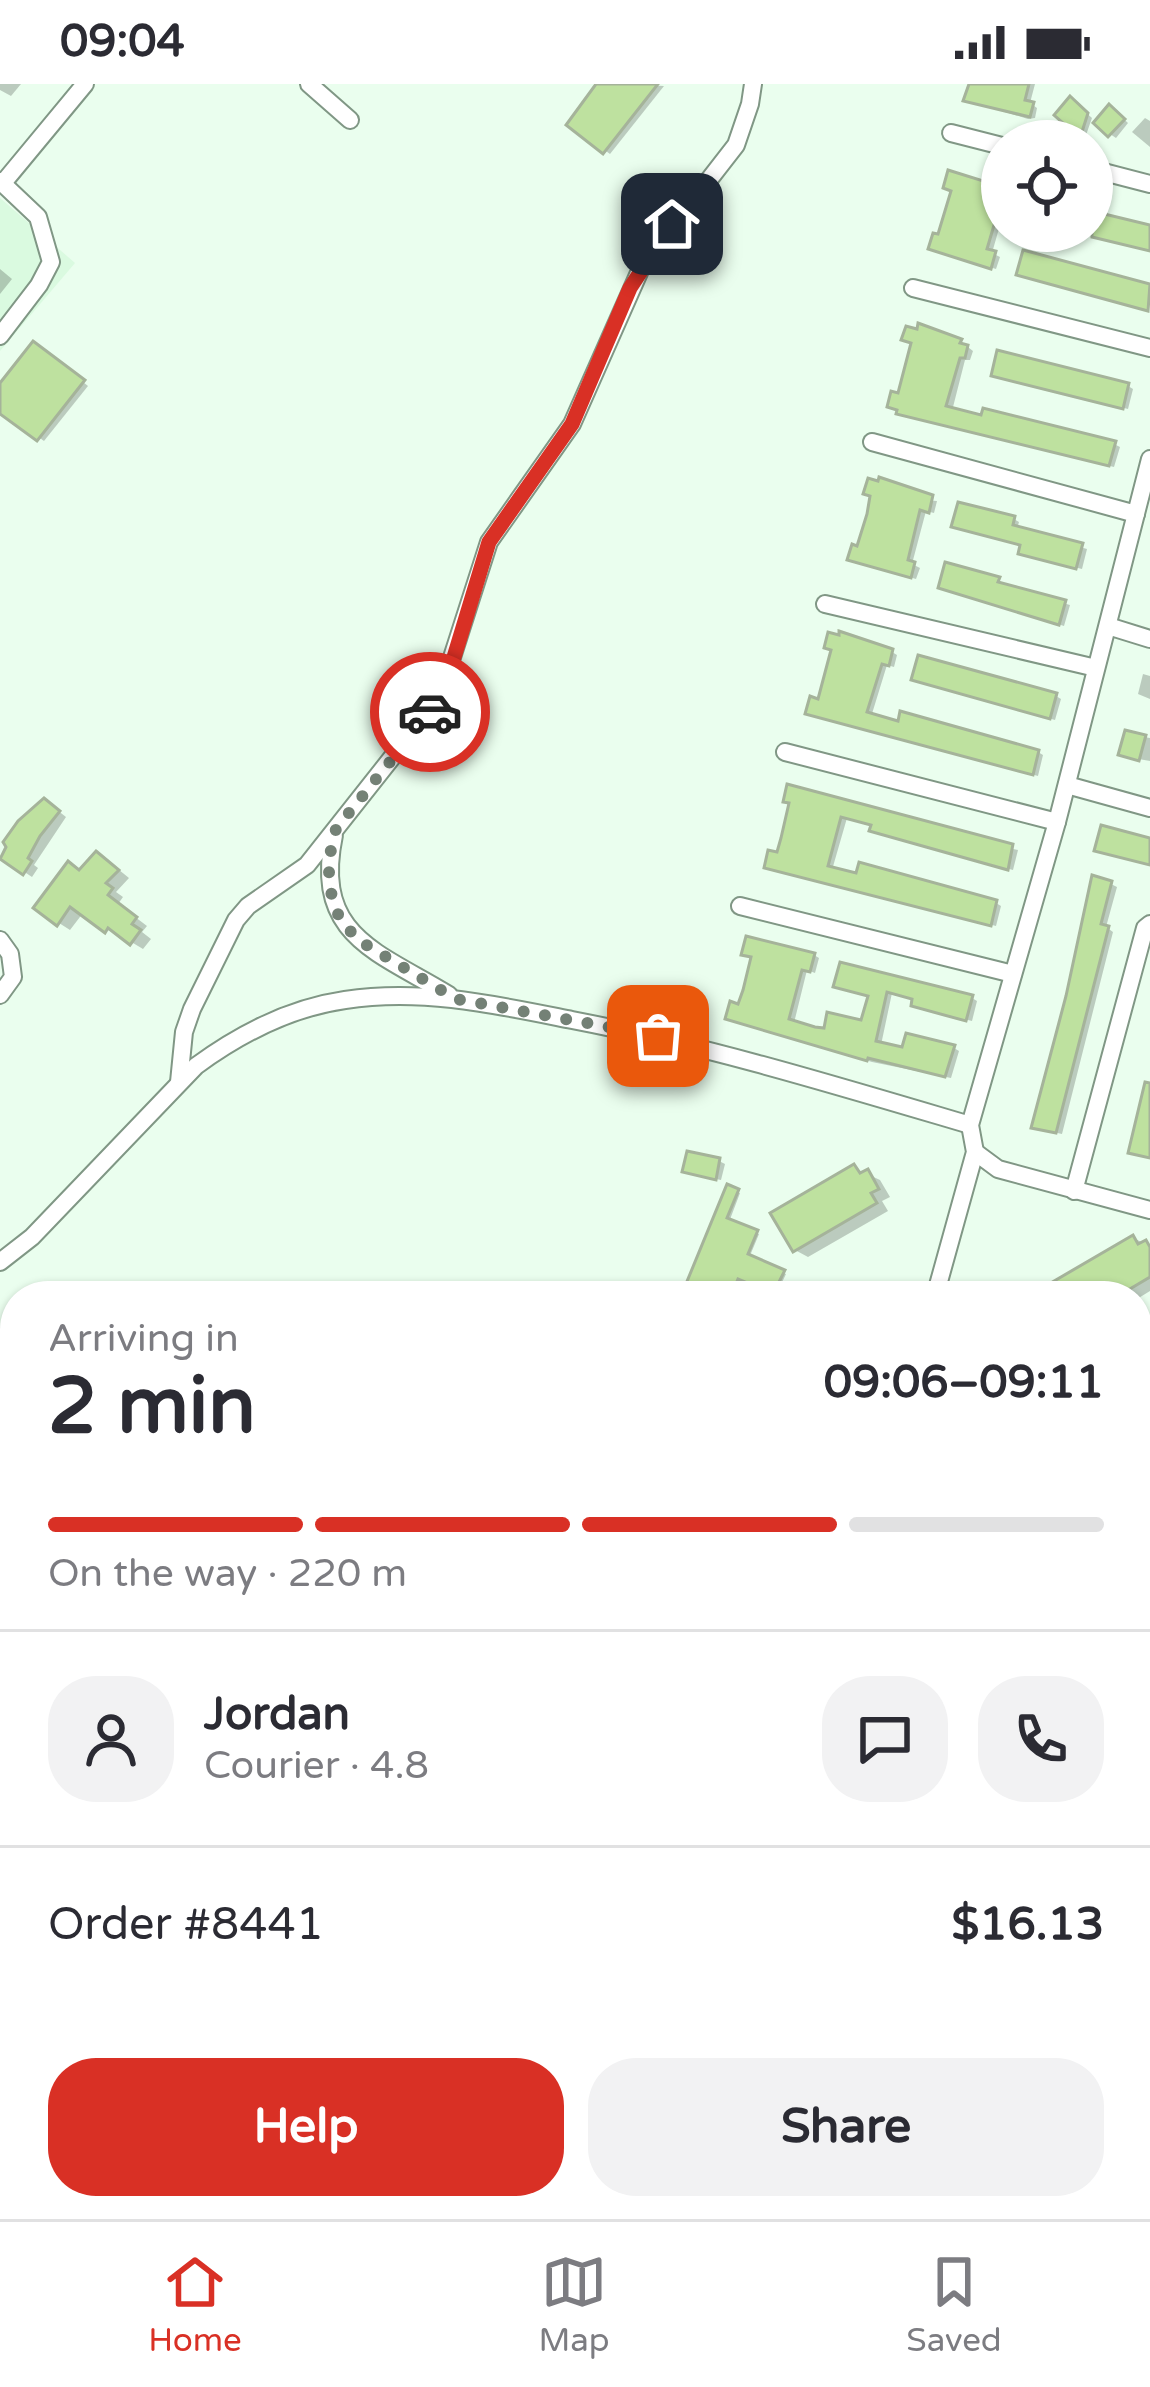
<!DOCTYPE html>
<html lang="en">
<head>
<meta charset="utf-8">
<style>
  :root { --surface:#fff; --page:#f2f2f3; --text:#2b2b33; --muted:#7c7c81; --line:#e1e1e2; --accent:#d93025 }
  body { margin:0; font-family:"Varela Round",sans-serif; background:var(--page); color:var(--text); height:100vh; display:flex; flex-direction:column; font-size:45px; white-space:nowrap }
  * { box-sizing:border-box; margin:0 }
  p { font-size:39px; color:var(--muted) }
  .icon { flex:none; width:66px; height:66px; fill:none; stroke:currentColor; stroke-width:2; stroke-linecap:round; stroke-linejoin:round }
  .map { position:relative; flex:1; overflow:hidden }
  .sheet { position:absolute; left:0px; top:1197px; width:1152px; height:939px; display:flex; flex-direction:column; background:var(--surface); border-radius:48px 48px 0 0; box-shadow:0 3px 9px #0004 }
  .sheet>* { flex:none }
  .buttons { position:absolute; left:981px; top:36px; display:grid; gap:24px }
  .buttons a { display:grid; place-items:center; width:132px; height:132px; border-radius:50%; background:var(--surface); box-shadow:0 3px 9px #0004; font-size:60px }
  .pin { position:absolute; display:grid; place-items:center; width:102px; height:102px; color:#fff; margin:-51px; border-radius:24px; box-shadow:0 6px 18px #0006 }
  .courier { position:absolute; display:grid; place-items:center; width:120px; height:120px; margin:-60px; border:9px solid #d93025; border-radius:50%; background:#fff; color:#222; box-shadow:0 3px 15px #0007 }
  .headline em { font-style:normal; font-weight:800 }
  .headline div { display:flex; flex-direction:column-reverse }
  .headline { display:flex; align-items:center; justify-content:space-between; height:204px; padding:0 48px }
  h1 { font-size:78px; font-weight:800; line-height:90px }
  .bar { display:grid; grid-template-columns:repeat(4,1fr); gap:18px 12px; align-content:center; height:144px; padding:0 48px }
  .bar i { height:15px; border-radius:9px; background:var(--line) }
  .bar .current { background:var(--accent) }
  .bar p { grid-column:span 4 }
  .line { display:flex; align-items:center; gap:30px; padding:0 48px; border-top:3px solid var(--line) }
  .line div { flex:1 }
  .round { display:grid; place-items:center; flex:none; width:126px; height:126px; border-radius:48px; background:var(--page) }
  .primary-button { display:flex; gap:24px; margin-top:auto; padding:24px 48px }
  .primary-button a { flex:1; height:138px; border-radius:48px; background:var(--accent); color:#fff; font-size:48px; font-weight:800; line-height:138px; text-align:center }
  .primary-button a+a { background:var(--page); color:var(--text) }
  .status { display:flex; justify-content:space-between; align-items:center; height:84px; padding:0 60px; background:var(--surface); direction:ltr }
  .status svg { height:33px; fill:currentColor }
  .menu { display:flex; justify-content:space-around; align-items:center; height:168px; border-top:3px solid var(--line); background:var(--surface); font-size:33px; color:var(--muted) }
  .menu a { display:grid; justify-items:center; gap:6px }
  .menu .current { color:var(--accent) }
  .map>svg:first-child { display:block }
  .built { fill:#dafae0 }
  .shadow { fill:#0003 }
  .building { fill:#bee19f; stroke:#a5b39a; stroke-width:3 }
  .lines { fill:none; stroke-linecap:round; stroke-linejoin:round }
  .minor-casing { stroke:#809785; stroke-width:20 }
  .minor { stroke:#fff; stroke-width:16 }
  .done { stroke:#748176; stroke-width:12; stroke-dasharray:0 21.6 }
  .route { stroke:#d93025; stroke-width:15 }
</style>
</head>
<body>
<div class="status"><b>09:04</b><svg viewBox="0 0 49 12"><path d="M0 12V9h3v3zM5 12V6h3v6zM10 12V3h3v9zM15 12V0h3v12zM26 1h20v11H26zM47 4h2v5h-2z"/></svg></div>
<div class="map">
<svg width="1150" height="2135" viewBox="0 0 1150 2135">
  <rect width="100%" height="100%" fill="#eafeee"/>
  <!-- built -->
  <path class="built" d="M0 114 75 179 0 267Z"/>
  <!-- shadow -->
  <g class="shadow">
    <path d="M0 0H21L11 12 0 6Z"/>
    <path d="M625 0 664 2 610 70 570 41Z"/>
    <path d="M980 0H1035L1030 19 1037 24 1035 34 1028 35 972 18Z"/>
    <path d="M1075 19 1092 34 1085 54 1058 30Z"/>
    <path d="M1115 27 1128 39 1116 54 1110 50Z"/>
    <path d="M1145 34 1150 37V63L1132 48Z"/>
    <path d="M950 90 1002 101V134L992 169 1000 173 996 185 937 167 954 107Z"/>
    <path d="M0 185 12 195 0 210Z"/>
    <path d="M960 257 973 267 970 276H965L952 327 1114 360 1120 363 1114 383 905 332 900 312Z"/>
    <path d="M40 264 88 302 44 357 0 326V304Z"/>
    <path d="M1000 293 1128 302 1133 305 1128 325Z"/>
    <path d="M873 412 937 417 934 429 926 427 912 480 920 484 916 495 856 478Z"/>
    <path d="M1014 435 1019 438 1017 445 1087 465 1082 485 1026 471 1023 461 960 445Z"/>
    <path d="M999 496 1003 502 1070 521 1064 542 947 505Z"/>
    <path d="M892 568 897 571 894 583 887 581 871 633 1038 668 1043 671 1038 692 814 632 820 618Z"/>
    <path d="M1143 590 1150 592V615L1138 610Z"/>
    <path d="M920 598 1056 612 1061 615 1055 636Z"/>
    <path d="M1127 650 1150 654V677L1127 673Z"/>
    <path d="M792 719 1018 766 1013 786 878 749 874 741 847 734 832 786 996 819 1001 822 996 842 773 785Z"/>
    <path d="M52 722 66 733 34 781 38 784 32 793 2 773Z"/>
    <path d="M108 777 129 794 116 808 123 813 118 820 147 842 142 848 151 855 143 865 83 829 70 846 59 839 81 788Z"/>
    <path d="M1111 800 1117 803 1106 843 1113 848 1062 1050 1040 1045Z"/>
    <path d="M814 871 819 874 815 889 807 886 794 939 814 946 863 940 871 912 842 905 972 914 977 917 972 937 919 924 915 915 892 909 881 961 904 967 954 964 959 967 951 994 872 978 734 936 740 924Z"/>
    <path d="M688 981 701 985 698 997 684 993Z"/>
    <path d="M719 1077 725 1080 721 1096 691 1090Z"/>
    <path d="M854 1084 880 1096 890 1113 882 1117 888 1127 808 1173 795 1166Z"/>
    <path d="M737 1108 740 1109 729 1138 759 1150 749 1174 786 1190 777 1209 741 1194 734 1212H685Z"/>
    <path d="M1133 1154 1150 1162V1207L1137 1215 1059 1212Z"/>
    <path d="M8 1235 15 1240V1254L10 1260 0 1253V1244Z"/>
    <path d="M1150 1613V1650L1137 1675V1638Z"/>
    <path d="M1137 1731 1150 1737V1746L1137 1739Z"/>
    <path d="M508 2121H622L627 2129 618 2135H506Z"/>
    <path d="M662 2121H752L731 2135H671Z"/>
  </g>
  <!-- building -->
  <g class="building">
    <path d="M596 0H658L603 70 566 41Z"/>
    <path d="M969 0H1029L1025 16 1034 18 1030 33 963 17Z"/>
    <path d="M1070 12 1088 29 1080 54 1054 31Z"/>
    <path d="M1109 20 1125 35 1108 53 1093 39Z"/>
    <path d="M948 86 983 97 985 92 1002 97V114L987 165 996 167 991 185 928 165 933 149 938 150 951 107 943 104Z"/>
    <path d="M1092 127 1150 141V167L1092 153Z"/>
    <path d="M1023 166 1150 200 1148 227 1016 191Z"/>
    <path d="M918 239 962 255 960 259 968 261 965 274H960L946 322 981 331 983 324 1116 357 1109 382 896 330 897 326 887 323 891 307 898 309 911 259 901 256 906 242 917 245Z"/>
    <path d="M33 257 85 296 37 357 0 330V299Z"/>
    <path d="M997 266 1129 299 1123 325 991 292Z"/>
    <path d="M879 393 933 411 929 429 920 426 908 476 915 478 911 494 847 476 852 460 857 462 867 430 870 412 863 410 868 394 878 397Z"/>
    <path d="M958 418 1015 432 1013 441 1083 459 1076 485 1018 470 1020 461 951 443Z"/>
    <path d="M945 478 1000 493 998 498 1066 516 1059 541 938 504Z"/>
    <path d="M839 547 893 565 889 582 882 580 867 628 898 637 900 627 1039 666 1033 691 805 630 810 612 818 615 831 566 824 564 828 548 839 551Z"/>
    <path d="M918 571 1057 609 1050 635 911 596Z"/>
    <path d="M1125 646 1146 651 1139 677 1118 671Z"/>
    <path d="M787 700 1013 760 1008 786 869 747 871 741 841 733 828 782 856 789 859 778 997 816 991 842 764 784 768 766 777 768 781 754 789 719 783 718Z"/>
    <path d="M44 714 60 727 40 752 28 774 32 777 23 791 0 775 6 763 3 758 18 737Z"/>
    <path d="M1101 741 1150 754V781L1094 767Z"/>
    <path d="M96 767 119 786 106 799 113 804 108 811 137 833 132 840 141 846 130 861 108 844 105 849 70 823 57 842 33 824 68 777 79 786Z"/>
    <path d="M1092 791 1112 797 1101 840 1109 842 1056 1049 1031 1044 1066 912Z"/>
    <path d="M746 852 815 869 810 888 802 886 789 935 815 943 824 944 827 928 861 936 868 912 833 903 840 878 973 911 966 937 911 922 912 915 887 908 876 957 902 963 906 949 955 961 945 993 868 974 867 977 725 935 730 917 738 920 743 906 751 873 741 871Z"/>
    <path d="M1145 998 1150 999V1074L1128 1069Z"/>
    <path d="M687 1067 720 1074 716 1096 682 1088Z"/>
    <path d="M854 1080 860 1089 868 1085 879 1105 871 1109 877 1119 793 1168 770 1129Z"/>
    <path d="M727 1100 739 1105 727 1134 758 1146 748 1170 785 1186 773 1210 738 1195 731 1212H681Z"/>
    <path d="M1133 1151 1138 1160 1146 1156 1150 1163V1193L1118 1212H1056L1049 1200Z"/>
    <path d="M504 2121H618L595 2135H503Z"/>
    <path d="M658 2121H729L708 2135H667Z"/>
  </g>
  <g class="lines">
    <!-- minor casing -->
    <g class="minor-casing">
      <g id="minor">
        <path d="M309 0 350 36"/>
        <path d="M951 49 1002 62"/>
        <path d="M1092 85 1150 100"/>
        <path d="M0 97 38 133 51 178 39 201 0 252"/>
        <path d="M3 99 85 0"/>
        <path d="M913 204 1150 264"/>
        <path d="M872 358 1136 430"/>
        <path d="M825 520 1096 584"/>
        <path d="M1108 542 1150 555"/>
        <path d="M785 668 1057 738"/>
        <path d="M1067 701 1150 724"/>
        <path d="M334 751C313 852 377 867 449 911"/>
        <path d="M740 822 1013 890"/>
        <path d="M0 856 10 870 13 893 0 911"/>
        <path d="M179 998 184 948 192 925 236 836 248 822 307 781 439 614 489 458 572 340 642 182 736 61 750 20 753 0"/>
        <path d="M975 1068 998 1085 1150 1126"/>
        <path d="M1074 1107 1145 844 1150 840"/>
        <path d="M0 1178 32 1153 196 982C241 949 289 924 345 916 422 904 497 921 572 936 707 962 838 1002 970 1041"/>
        <path d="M935 1212 975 1068 970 1041 1057 738 1150 375"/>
        <path d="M0 1552 15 1573"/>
        <path d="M0 1897 15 1839"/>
      </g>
    </g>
    <!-- minor -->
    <use href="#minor" class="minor"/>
  </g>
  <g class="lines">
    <!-- done -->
    <path class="done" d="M430 628 336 745 328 779 332 815 340 835 358 856 456 915 658 952"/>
    <!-- route -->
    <path class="route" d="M430 628 445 603 489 458 572 340 630 204 672 140"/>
  </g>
</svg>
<div class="buttons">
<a><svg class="icon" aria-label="locate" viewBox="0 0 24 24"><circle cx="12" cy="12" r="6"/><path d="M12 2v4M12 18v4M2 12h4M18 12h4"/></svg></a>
</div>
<div class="pin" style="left:658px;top:952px;background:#ea580c"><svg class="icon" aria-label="bag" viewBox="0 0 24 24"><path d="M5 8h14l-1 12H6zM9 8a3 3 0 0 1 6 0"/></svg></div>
<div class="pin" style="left:672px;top:140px;background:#1f2937"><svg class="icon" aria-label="home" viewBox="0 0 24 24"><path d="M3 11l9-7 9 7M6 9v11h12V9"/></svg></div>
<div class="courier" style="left:430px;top:628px"><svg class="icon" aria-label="car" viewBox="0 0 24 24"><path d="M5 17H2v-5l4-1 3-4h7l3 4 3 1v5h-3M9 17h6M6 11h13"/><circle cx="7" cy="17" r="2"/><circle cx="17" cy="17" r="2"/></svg></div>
<section class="sheet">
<div class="headline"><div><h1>2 min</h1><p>Arriving in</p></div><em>09:06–09:11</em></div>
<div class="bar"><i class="current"></i><i class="current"></i><i class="current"></i><i></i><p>On the way · 220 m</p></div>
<div class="line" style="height:216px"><a class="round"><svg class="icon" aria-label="person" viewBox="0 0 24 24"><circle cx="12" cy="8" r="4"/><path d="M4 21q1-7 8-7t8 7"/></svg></a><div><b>Jordan</b><p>Courier · 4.8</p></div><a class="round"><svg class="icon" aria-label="chat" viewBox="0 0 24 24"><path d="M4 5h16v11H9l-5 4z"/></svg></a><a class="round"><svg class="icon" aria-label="phone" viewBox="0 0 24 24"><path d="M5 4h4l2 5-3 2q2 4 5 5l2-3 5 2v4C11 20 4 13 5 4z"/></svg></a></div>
<div class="line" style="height:156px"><div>Order #8441</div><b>$16.13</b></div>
<div class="primary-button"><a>Help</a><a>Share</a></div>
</section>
</div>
<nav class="menu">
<a class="current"><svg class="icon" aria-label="home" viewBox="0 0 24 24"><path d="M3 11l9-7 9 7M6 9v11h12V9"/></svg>Home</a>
<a><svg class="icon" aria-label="map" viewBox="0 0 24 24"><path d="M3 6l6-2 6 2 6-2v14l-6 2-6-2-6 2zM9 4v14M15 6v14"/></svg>Map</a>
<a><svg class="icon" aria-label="saved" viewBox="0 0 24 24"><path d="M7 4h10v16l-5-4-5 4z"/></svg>Saved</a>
</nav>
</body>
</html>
